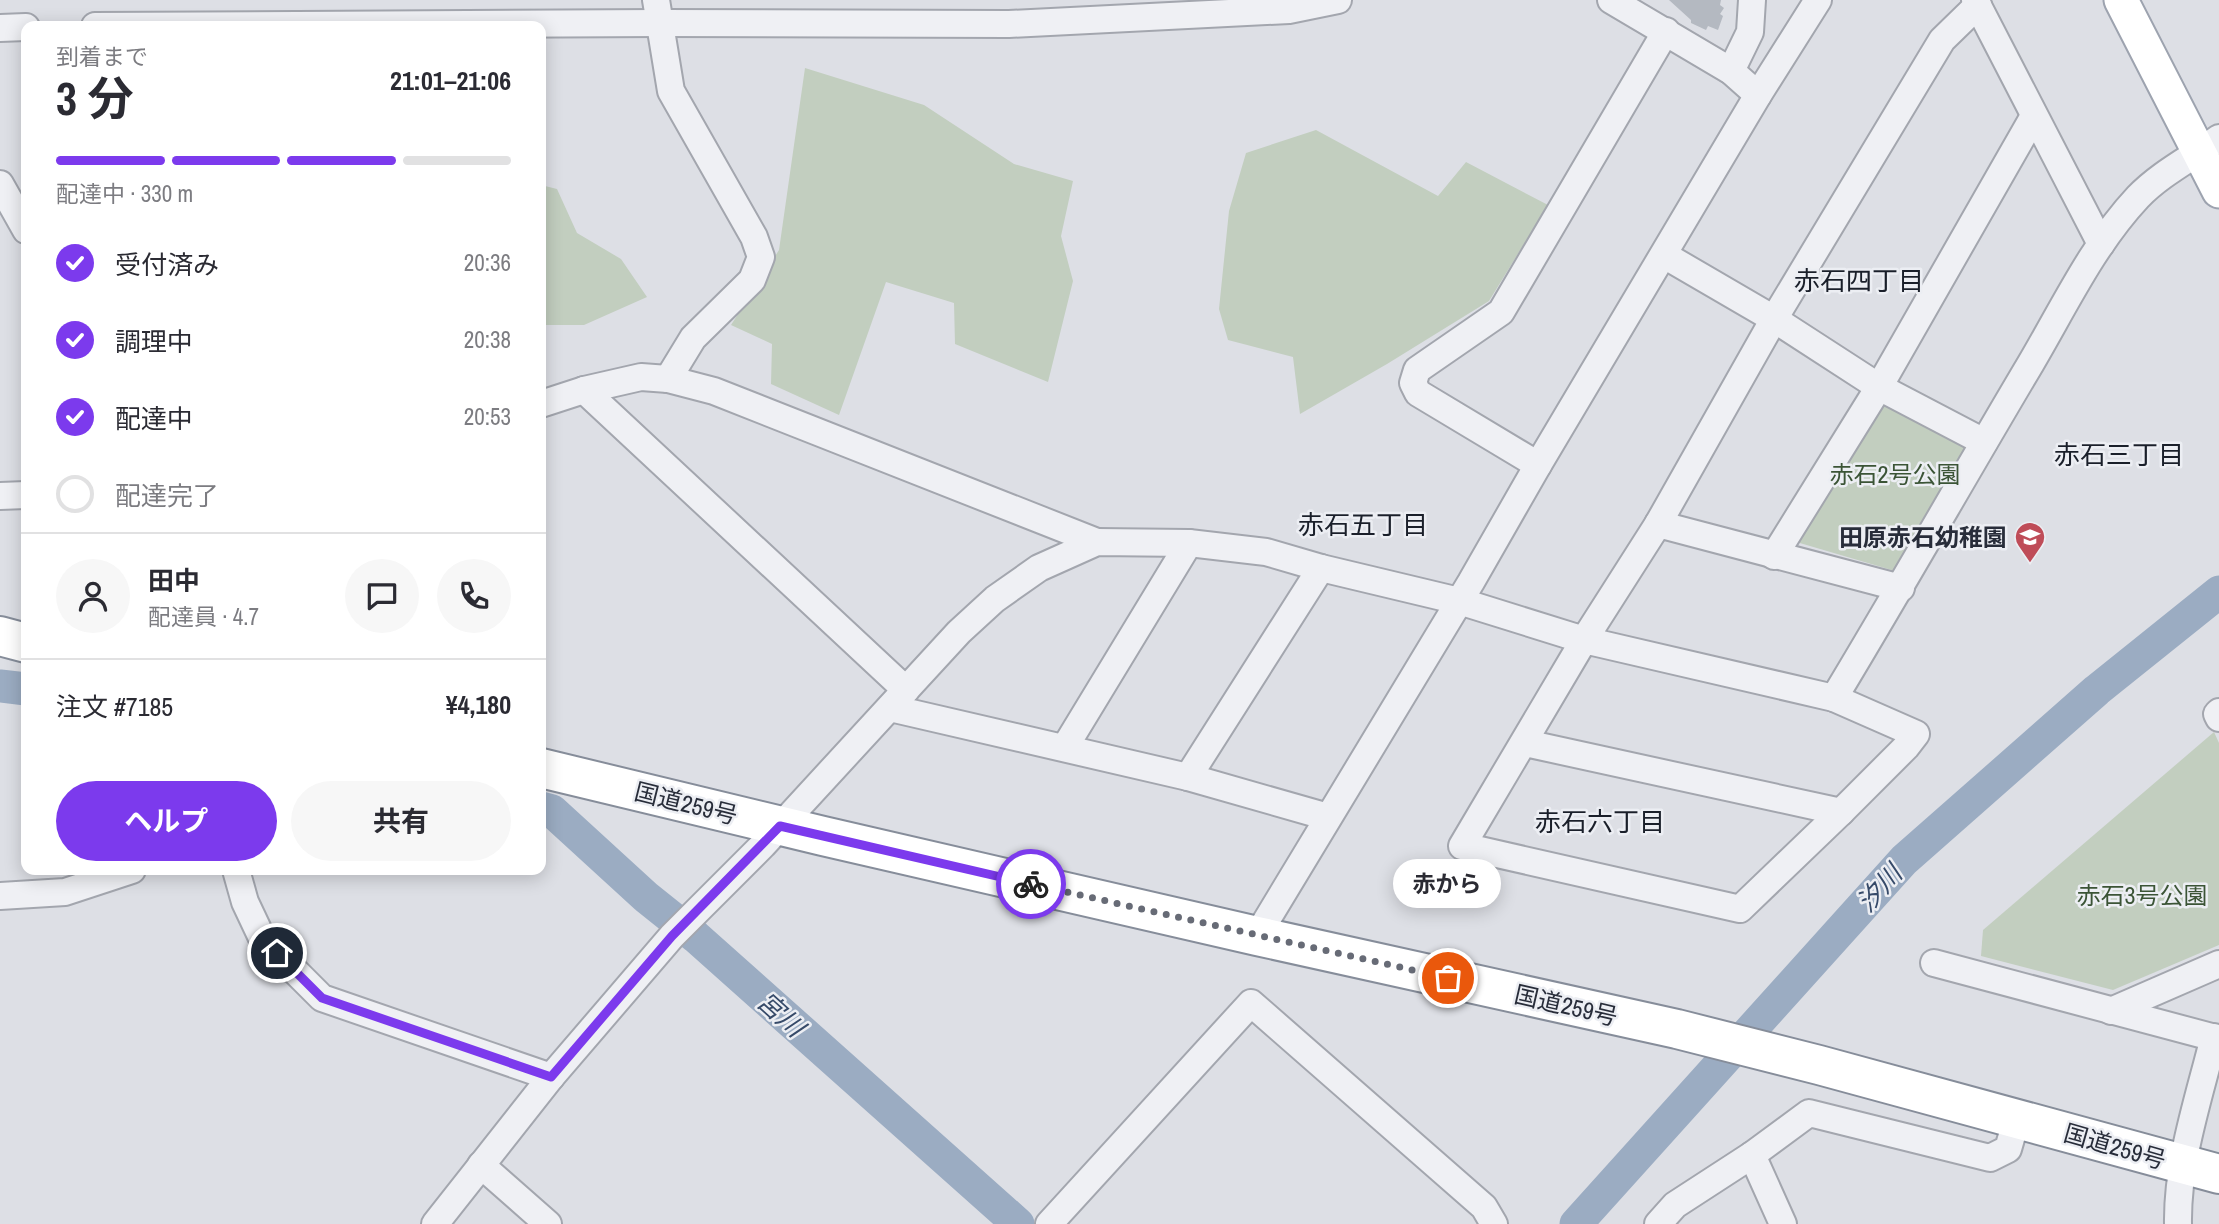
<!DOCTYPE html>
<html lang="ja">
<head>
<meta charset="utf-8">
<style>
  :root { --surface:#fff; --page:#f7f7f7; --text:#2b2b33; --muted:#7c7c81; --line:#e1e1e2; --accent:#7c3aed }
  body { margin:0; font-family:"Archivo Narrow","Noto Sans JP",sans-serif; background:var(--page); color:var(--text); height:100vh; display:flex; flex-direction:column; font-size:26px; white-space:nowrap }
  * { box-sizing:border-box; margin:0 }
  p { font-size:23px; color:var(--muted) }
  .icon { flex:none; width:38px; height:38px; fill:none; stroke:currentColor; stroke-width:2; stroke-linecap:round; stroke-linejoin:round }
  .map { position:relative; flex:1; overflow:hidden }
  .sheet { position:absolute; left:21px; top:21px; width:525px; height:854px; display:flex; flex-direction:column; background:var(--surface); border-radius:14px; box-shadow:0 4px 18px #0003 }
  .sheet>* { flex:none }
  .pin { position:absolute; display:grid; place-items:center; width:60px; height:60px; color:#fff; margin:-30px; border:4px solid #fff; border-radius:50%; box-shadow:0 2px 7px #0007 }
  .courier { position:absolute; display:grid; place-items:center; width:70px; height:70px; margin:-35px; border:5px solid #7c3aed; border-radius:50%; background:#fff; color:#222; box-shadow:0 2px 9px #0007 }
  .bubble { position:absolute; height:49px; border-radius:24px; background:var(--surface); box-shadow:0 4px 18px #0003; font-size:23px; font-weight:700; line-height:49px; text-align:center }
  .overview em { font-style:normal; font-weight:700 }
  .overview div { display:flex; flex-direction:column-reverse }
  .overview { display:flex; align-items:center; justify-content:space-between; height:119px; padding:0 35px }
  h1 { font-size:46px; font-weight:700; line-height:52px }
  .bar { display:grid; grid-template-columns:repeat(4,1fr); gap:10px 7px; align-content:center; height:84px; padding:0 35px }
  .bar i { height:9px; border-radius:5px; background:var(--line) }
  .bar .current { background:var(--accent) }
  .bar p { grid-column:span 4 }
  .line { display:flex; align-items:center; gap:18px; padding:0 35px; border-top:2px solid var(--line) }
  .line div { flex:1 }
  .round { display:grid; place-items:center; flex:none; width:74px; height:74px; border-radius:37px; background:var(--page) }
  ol { padding:0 35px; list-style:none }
  li { display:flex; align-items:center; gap:21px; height:77px }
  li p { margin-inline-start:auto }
  li .icon { padding:7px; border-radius:50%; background:var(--accent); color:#fff; stroke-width:4 }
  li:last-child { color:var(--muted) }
  li i { width:38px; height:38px; border:4px solid var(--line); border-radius:50% }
  .button { display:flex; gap:14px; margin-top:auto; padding:14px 35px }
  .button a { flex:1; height:80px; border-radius:42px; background:var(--accent); color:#fff; font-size:28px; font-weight:700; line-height:80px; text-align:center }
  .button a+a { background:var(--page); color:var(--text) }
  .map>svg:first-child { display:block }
  .green { fill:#c2cebf }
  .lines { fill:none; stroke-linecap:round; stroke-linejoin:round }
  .river { stroke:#9bacc2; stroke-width:33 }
  .building { fill:#b4b9c1 }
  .minor-casing { stroke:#a3a6ae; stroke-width:30 }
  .major-casing { stroke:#9da3af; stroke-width:37 }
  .highway-casing { stroke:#868d9a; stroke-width:42 }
  .minor { stroke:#eff0f4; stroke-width:26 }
  .major { stroke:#fff; stroke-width:33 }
  .highway { stroke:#fff; stroke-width:38 }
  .done { stroke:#676b76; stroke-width:7; stroke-dasharray:0 12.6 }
  .route { stroke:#7c3aed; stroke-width:9 }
  .labels { text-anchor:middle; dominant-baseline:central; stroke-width:5; stroke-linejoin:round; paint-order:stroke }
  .park-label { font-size:24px; fill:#3b5436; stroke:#eceef3 }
  .poi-label { font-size:24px; font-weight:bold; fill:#282d3a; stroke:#eceef3; text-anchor:end }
  .street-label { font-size:24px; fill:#282d3a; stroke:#eceef3 }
  .neighbourhood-label { font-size:26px; fill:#1a1f2a; stroke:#eceef3 }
  .water-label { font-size:26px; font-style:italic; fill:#364a69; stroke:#eceef3 }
</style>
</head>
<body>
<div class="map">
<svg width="2219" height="1224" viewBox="0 0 2219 1224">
  <rect width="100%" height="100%" fill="#dddfe5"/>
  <!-- green -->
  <g class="green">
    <path d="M805 68 924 105 1014 164 1073 181 1061 236 1073 281 1048 382 955 344 954 303 886 282 839 415 771 384 772 344 731 325 779 250Z"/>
    <path d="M1316 130 1438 196 1466 162 1548 205 1489 301 1387 364 1300 414 1293 357 1228 340 1219 309 1229 211 1246 153Z"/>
    <path d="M541 185 557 189 577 233 621 259 647 297 584 325H541Z"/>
    <path d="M1881 397 1970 450 1895 571 1793 541Z"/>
    <path d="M2214 732 2219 743V945L2113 990 1981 956 1983 930Z"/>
  </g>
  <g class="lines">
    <!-- river -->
    <g class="river">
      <path d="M0 686 26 689"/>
      <path d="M541 808 552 811 646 897 696 937 1018 1224"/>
      <path d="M1576 1224 1904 860 2097 690 2219 592"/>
    </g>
  </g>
  <!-- building -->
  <path class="building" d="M1669 0H1721L1720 5 1724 8 1720 14 1723 16 1718 30 1708 26 1706 30 1691 23V20Z"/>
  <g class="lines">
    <!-- minor casing -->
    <g class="minor-casing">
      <g id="minor">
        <path d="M656 0 671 91 754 237 761 257 752 280 693 338 668 379"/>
        <path d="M1611 0 1731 71 1758 95"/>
        <path d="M1975 0 2101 244"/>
        <path d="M95 26 661 23 1009 24 1289 10 1338 0"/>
        <path d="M0 28 26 27"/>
        <path d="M1731 71 1750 32 1752 0"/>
        <path d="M0 184 26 230"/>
        <path d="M1664 255 1774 319 1879 387 1984 442"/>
        <path d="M584 390 906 690"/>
        <path d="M541 404 584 390 641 377 668 379 714 391 1097 542"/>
        <path d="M1538 465 1418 393 1413 383 1417 370 1501 312 1666 31"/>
        <path d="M0 496 26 495"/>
        <path d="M1658 524 1901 588"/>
        <path d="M1774 556 1879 387 2034 116"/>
        <path d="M1834 698C1901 587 1965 474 2031 363 2064 307 2093 245 2138 197 2161 173 2192 158 2219 138"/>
        <path d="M890 708 1188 777 1328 817"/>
        <path d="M2219 712 2217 714 2219 718"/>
        <path d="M1525 743 1841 812"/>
        <path d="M1065 747 1189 543"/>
        <path d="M1188 777 1321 568"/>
        <path d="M236 870 245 902 262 938 322 998 551 1077"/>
        <path d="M0 896 65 892 132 870"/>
        <path d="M1257 936 1471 582 1538 465 1758 95 1818 0"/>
        <path d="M1934 963 2219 1039"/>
        <path d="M2111 1011 2219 964"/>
        <path d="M1752 1155 1783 1224"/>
        <path d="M481 1165 548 1224"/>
        <path d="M435 1224 551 1077 672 936 763 845 959 632 995 599 1039 568 1097 542 1189 543 1266 552 1321 568 1459 601 1584 640 1834 698 1916 734 1906 747 1841 812 1740 909 1462 846 1584 640 1658 524 1774 319 1942 40 1978 5"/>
        <path d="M1049 1224 1251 1003 1484 1207 1494 1224"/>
        <path d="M1658 1224 1675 1205 1752 1155 1809 1113 1990 1158 2008 1149 2017 1118"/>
        <path d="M2178 1224C2177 1161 2199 1098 2214 1037"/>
      </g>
    </g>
    <!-- major casing -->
    <g class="major-casing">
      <path id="major" d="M2121 0 2219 191"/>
    </g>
    <!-- highway casing -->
    <g class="highway-casing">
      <g id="highway">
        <path d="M0 636 26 643"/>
        <path d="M541 768 823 836 1257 936 1677 1029 1819 1065 2219 1174"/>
      </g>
    </g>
    <!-- minor -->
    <use href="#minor" class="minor"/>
    <!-- major -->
    <use href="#major" class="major"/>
    <!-- highway -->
    <use href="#highway" class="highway"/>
  </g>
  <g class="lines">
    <!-- done -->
    <path class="done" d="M1031 884 1448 978"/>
    <!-- route -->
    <path class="route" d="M277 953 322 998 551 1077 672 936 780 826 1031 884"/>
  </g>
  <!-- icons -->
  <defs>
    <g id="school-pin" transform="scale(1.575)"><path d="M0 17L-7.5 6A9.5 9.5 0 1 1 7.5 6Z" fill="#bf4c58" stroke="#eceef3"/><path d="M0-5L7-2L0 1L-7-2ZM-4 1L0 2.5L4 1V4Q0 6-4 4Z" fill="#fff"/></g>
  </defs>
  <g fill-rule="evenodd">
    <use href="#school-pin" x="2030" y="537"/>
  </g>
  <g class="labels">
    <!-- park labels -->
    <g class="park-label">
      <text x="1895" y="474">赤石2号公園</text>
      <text x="2142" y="895">赤石3号公園</text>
    </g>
    <!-- poi labels -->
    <g class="poi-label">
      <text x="2007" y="537">田原赤石幼稚園</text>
    </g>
    <!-- street labels -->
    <g class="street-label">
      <text transform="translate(686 803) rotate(14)">国道259号</text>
      <text transform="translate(1566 1005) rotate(13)">国道259号</text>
      <text transform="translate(2115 1146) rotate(16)">国道259号</text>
    </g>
    <!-- neighbourhood labels -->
    <g class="neighbourhood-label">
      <text x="1859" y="280">赤石四丁目</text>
      <text x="2119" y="454">赤石三丁目</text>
      <text x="1363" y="524">赤石五丁目</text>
      <text x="1600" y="821">赤石六丁目</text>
    </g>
    <!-- water labels -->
    <g class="water-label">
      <text transform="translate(1879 888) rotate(-48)">汐川</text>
      <text transform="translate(781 1014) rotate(42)">宮川</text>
    </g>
  </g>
</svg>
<div class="pin" style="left:1448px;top:978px;background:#ea580c"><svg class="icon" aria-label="bag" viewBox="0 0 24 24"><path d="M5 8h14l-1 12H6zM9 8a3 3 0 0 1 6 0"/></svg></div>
<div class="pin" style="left:277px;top:953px;background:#1f2937"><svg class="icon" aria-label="home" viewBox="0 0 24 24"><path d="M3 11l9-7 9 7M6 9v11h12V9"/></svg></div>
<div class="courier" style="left:1031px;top:884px"><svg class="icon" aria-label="bike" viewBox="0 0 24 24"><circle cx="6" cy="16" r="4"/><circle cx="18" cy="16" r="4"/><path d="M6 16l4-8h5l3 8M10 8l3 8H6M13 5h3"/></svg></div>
<div class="bubble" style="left:1393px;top:859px;width:108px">赤から</div>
<section class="sheet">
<div class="overview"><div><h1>3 分</h1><p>到着まで</p></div><em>21:01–21:06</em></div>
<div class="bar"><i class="current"></i><i class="current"></i><i class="current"></i><i></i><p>配達中 · 330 m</p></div>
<ol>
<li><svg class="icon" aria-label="check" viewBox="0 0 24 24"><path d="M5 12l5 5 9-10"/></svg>受付済み<p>20:36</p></li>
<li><svg class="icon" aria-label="check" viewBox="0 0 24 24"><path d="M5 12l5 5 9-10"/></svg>調理中<p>20:38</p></li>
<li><svg class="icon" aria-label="check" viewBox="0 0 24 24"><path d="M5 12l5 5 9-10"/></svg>配達中<p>20:53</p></li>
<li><i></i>配達完了</li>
</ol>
<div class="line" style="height:126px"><a class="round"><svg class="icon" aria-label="person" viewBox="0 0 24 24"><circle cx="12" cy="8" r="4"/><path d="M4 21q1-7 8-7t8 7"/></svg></a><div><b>田中</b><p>配達員 · 4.7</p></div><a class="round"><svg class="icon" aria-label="chat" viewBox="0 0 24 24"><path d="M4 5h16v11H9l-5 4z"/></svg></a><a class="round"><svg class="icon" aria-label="phone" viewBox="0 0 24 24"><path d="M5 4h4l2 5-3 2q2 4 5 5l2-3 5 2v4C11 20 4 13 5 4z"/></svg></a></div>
<div class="line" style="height:91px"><div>注文 #7185</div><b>¥4,180</b></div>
<div class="button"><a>ヘルプ</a><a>共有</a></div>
</section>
</div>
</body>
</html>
